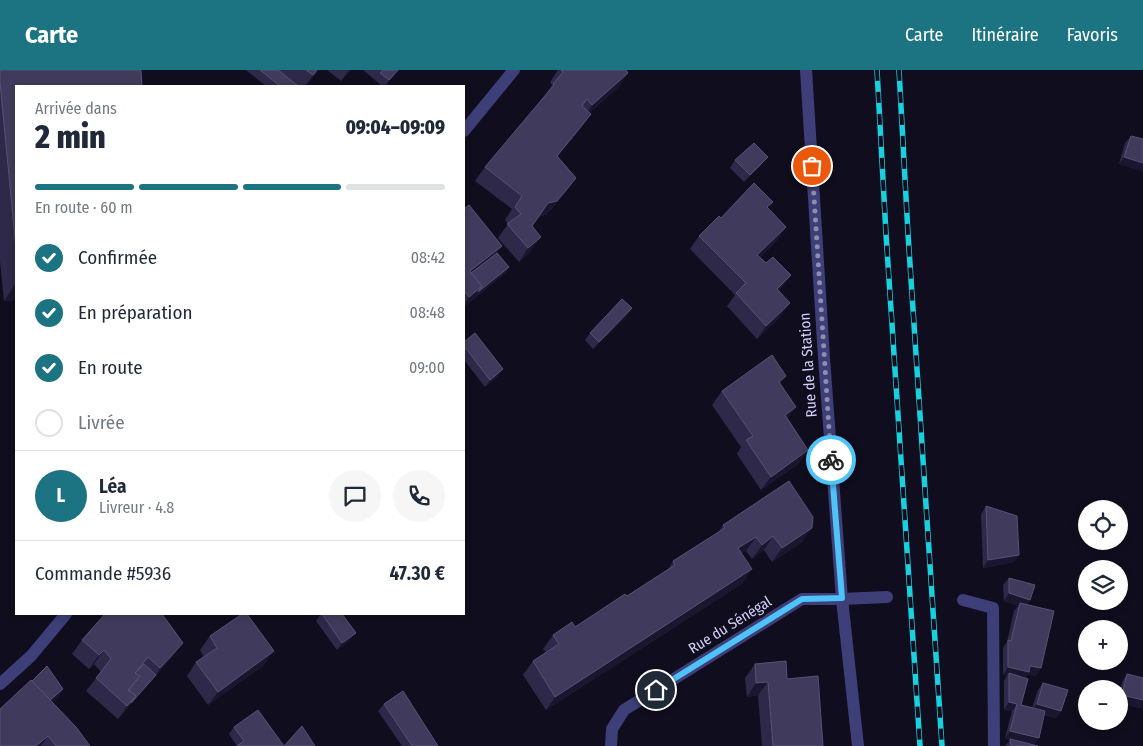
<!DOCTYPE html>
<html lang="fr">
<head>
<meta charset="utf-8">
<style>
  :root { --surface:#fff; --page:#f6f6f7; --text:#1f2937; --muted:#747a83; --line:#e0e1e3; --accent:#1c7482 }
  body { margin:0; font-family:"Fira Sans Condensed",sans-serif; background:var(--page); color:var(--text); height:100vh; display:flex; flex-direction:column; font-size:19px; white-space:nowrap }
  * { box-sizing:border-box; margin:0 }
  p { font-size:16px; color:var(--muted) }
  .icon { flex:none; width:28px; height:28px; fill:none; stroke:currentColor; stroke-width:2; stroke-linecap:round; stroke-linejoin:round }
  .map { position:relative; flex:1; overflow:hidden }
  .side { position:absolute; left:15px; top:15px; width:450px; height:530px; display:flex; flex-direction:column; background:var(--surface); border-radius:0px; box-shadow:0 2px 8px #0003 }
  .side>* { flex:none }
  .fabs { position:absolute; left:1078px; top:430px; display:grid; gap:10px }
  .fabs a { display:grid; place-items:center; width:50px; height:50px; border-radius:50%; background:var(--surface); box-shadow:0 2px 8px #0003; font-size:25px }
  .pin { position:absolute; display:grid; place-items:center; width:42px; height:42px; color:#fff; margin:-21px; border:2px solid #fff; border-radius:50%; box-shadow:0 1px 5px #0007 }
  .courier { position:absolute; display:grid; place-items:center; width:50px; height:50px; margin:-25px; border:4px solid #4fc3f7; border-radius:50%; background:#fff; color:#222; box-shadow:0 1px 6px #0007 }
  .summary em { font-style:normal; font-weight:800 }
  .summary div { display:flex; flex-direction:column-reverse }
  .summary { display:flex; align-items:center; justify-content:space-between; height:85px; padding:0 20px }
  h1 { font-size:32px; font-weight:800; line-height:38px }
  .bar { display:grid; grid-template-columns:repeat(4,1fr); gap:8px 5px; align-content:center; height:60px; padding:0 20px }
  .bar i { height:6px; border-radius:4px; background:var(--line) }
  .bar .on { background:var(--accent) }
  .bar p { grid-column:span 4 }
  .line { display:flex; align-items:center; gap:12px; padding:0 20px; border-top:1px solid var(--line) }
  .line div { flex:1 }
  .round { display:grid; place-items:center; flex:none; width:52px; height:52px; border-radius:26px; background:var(--page) }
  ol { padding:0 20px; list-style:none }
  li { display:flex; align-items:center; gap:15px; height:55px }
  li p { margin-inline-start:auto }
  li .icon { padding:5px; border-radius:50%; background:var(--accent); color:#fff; stroke-width:4 }
  li:last-child { color:var(--muted) }
  li i { width:28px; height:28px; border:2px solid var(--line); border-radius:50% }
  header { display:flex; align-items:center; gap:30px; box-sizing:border-box; height:70px; padding:0 25px; background:var(--accent); color:#fff }
  header strong { font-size:24px }
  nav { display:flex; gap:28px; margin-inline-start:auto; font-size:18px }
  .map>svg:first-child { display:block }
  .lines { fill:none; stroke-linecap:round; stroke-linejoin:round }
  .lane { stroke:#3e3e78; stroke-width:12 }
  .street { stroke:#3e3e78; stroke-width:12 }
  .rail-casing { stroke:#18d0de; stroke-width:5.5 }
  .rail { stroke:#100e1e; stroke-width:4; stroke-dasharray:11; stroke-linecap:butt }
  .wall { fill:#2e2949 }
  .shaded-wall { fill:#1b1630 }
  .building { fill:#403b5c; stroke:#575275 }
  .done { stroke:#8f8cad; stroke-width:5; stroke-dasharray:0 9 }
  .route { stroke:#4fc3f7; stroke-width:6 }
  .labels { text-anchor:middle; dominant-baseline:central; stroke-width:5; stroke-linejoin:round; paint-order:stroke }
  .street-label { font-size:15px; fill:#d3d0fa; stroke:#100e1e }
</style>
</head>
<body>
<header>
<strong>Carte</strong>
<nav><a>Carte</a><a>Itinéraire</a><a>Favoris</a></nav>
</header>
<div class="map">
<svg width="1143" height="676" viewBox="0 0 1143 676">
  <rect width="100%" height="100%" fill="#100e1e"/>
  <g class="lines">
    <!-- lane -->
    <g class="lane">
      <path d="M842 529 887 527"/>
      <path d="M963 530 993 538 994 676"/>
    </g>
    <!-- street -->
    <g class="street">
      <path d="M806 0 824 288 842 529 858 676"/>
      <path d="M464 61 514 0"/>
      <path d="M0 614 31 586 66 544"/>
      <path d="M611 676 612 659 624 640 802 529H842"/>
    </g>
    <!-- rail casing -->
    <g class="rail-casing">
      <g id="rail">
        <path d="M877 0 886 164 920 676"/>
        <path d="M899 0 908 164 942 676"/>
      </g>
    </g>
    <!-- rail -->
    <use href="#rail" class="rail"/>
  </g>
  <!-- wall -->
  <g class="wall">
    <path d="M0 0 16 16V230L4 231 0 191Z"/>
    <path d="M246 0H319L306 16H266Z"/>
    <path d="M327 0H351L341 11Z"/>
    <path d="M363 0H399L385 16H382Z"/>
    <path d="M558 0H626L619 17 589 43 591 44 581 58 557 87 576 108 566 122 547 144 539 147 532 156 531 181 519 192 498 168 508 154 505 150 512 139 475 111 485 97 544 27 552 15 550 12Z"/>
    <path d="M1131 66 1143 69 1119 94 1125 73Z"/>
    <path d="M735 90 762 94 744 112 730 98Z"/>
    <path d="M768 138 786 157 777 170 760 187 766 193 791 205 779 221 780 247 757 269 727 236 735 225 690 179 699 166 721 148Z"/>
    <path d="M464 139 502 176 497 183 509 197 504 204 464 237Z"/>
    <path d="M632 238 627 246 593 279 585 270 590 263Z"/>
    <path d="M464 272 498 306 485 317 464 290Z"/>
    <path d="M780 314 787 349 808 380 798 394 761 420 737 384 741 377 712 335 722 321Z"/>
    <path d="M986 436 1014 492 983 498 981 444Z"/>
    <path d="M723 455 802 472 772 492 764 480 752 489 746 481 742 483 743 513 546 640 523 605 533 591 546 582 543 579 553 565 575 557 627 526 668 500 673 491 718 463Z"/>
    <path d="M1009 508 1027 535 1041 598 1036 606 1028 604 1025 608 1021 635 1032 638 1038 620 1043 613 1061 641 1056 648 1044 645 1034 675 1038 676H1005L1010 670 1005 668 1012 641 1004 640V611L1007 605H1003V578L1007 572 1014 541 1018 536 1004 531 1003 515Z"/>
    <path d="M321 544H342L350 570 337 580 316 551Z"/>
    <path d="M210 566 264 595 208 635 187 606 196 592 204 587 200 580Z"/>
    <path d="M82 570 183 573 173 586 118 649 86 621 101 602 94 594 89 599 72 584Z"/>
    <path d="M755 594 787 609 823 676H762L758 625 747 627 745 608Z"/>
    <path d="M1127 604 1143 608V634L1140 638 1119 633V625L1122 612Z"/>
    <path d="M32 611 63 619 58 627 52 632 90 676H0Z"/>
    <path d="M384 634 438 676H402L378 641Z"/>
    <path d="M234 657 284 676H237L229 664Z"/>
  </g>
  <!-- shaded-wall -->
  <g class="shaded-wall">
    <path d="M317 0H319L306 16H305Z"/>
    <path d="M349 0H351L341 11Z"/>
    <path d="M398 0H399L385 16 389 10Z"/>
    <path d="M628 3 619 17 583 48 592 35Z"/>
    <path d="M591 44 581 58 547 100 557 86Z"/>
    <path d="M768 87 762 94 744 112 750 105Z"/>
    <path d="M1124 87 1143 93V102L1119 94Z"/>
    <path d="M576 108 566 122 547 144 539 147 522 169 548 133Z"/>
    <path d="M786 157 777 170 748 198 757 185Z"/>
    <path d="M541 167 531 181 519 192 528 178Z"/>
    <path d="M502 176 492 190 467 209 470 201Z"/>
    <path d="M509 197 504 204 464 237V234L469 227Z"/>
    <path d="M791 205 781 219 767 233 777 219Z"/>
    <path d="M16 213V230L4 231Z"/>
    <path d="M790 233 780 247 757 269 766 256Z"/>
    <path d="M632 238 627 246 593 279 599 272Z"/>
    <path d="M503 299 498 306 485 317 490 310Z"/>
    <path d="M786 306 776 319 779 312Z"/>
    <path d="M796 337 787 350 785 345Z"/>
    <path d="M808 380 798 394 761 420 771 407Z"/>
    <path d="M812 458 802 472 772 492 782 478Z"/>
    <path d="M773 466 764 480 752 489 762 475Z"/>
    <path d="M756 467 746 481 729 491 738 478Z"/>
    <path d="M1019 485 1014 492 983 498 988 490Z"/>
    <path d="M752 499 743 513 546 640 555 627Z"/>
    <path d="M1009 523 1030 530 1025 538 1020 533 1018 536 1004 531Z"/>
    <path d="M356 563 350 570 337 580 342 573Z"/>
    <path d="M183 573 173 586 118 649 127 636 156 605 160 598Z"/>
    <path d="M104 580 94 594 89 599 99 585Z"/>
    <path d="M274 581 264 595 208 635 218 622Z"/>
    <path d="M1030 596 1041 598 1036 606 1028 604 1024 610 1009 603 1007 605H1003L1008 597Z"/>
    <path d="M768 612 758 625 747 627 756 613Z"/>
    <path d="M63 619 58 627 45 638 50 631Z"/>
    <path d="M1122 625 1143 630V634L1140 638 1119 633V630Z"/>
    <path d="M1009 632 1017 634 1012 641 1004 640Z"/>
    <path d="M1037 634 1061 641 1056 648 1031 641Z"/>
    <path d="M1010 661 1039 668 1034 676 1005 668Z"/>
    <path d="M48 666 41 676H36Z"/>
  </g>
  <!-- building -->
  <g class="building">
    <path d="M0 0H141L142 16H16V179L0 12Z"/>
    <path d="M260 0H278L298 16H280Z"/>
    <path d="M306 0H317L313 5Z"/>
    <path d="M383 0H398L389 10 380 3Z"/>
    <path d="M561 0H626L628 3 592 35 587 29 582 36 591 44 557 86 576 108 557 131 548 133 532 156 541 167 528 178 507 154 521 144 515 137 522 126 485 97 554 15 553 14 563 2Z"/>
    <path d="M1131 66 1143 69V93L1124 87Z"/>
    <path d="M754 73 768 87 750 105 735 90Z"/>
    <path d="M754 113 773 132 767 137 786 157 757 185 766 193 773 187 791 205 777 219 790 233 766 256 736 223 746 213 699 166 719 146 721 148Z"/>
    <path d="M469 135 502 176 470 201 482 216 469 227 464 221V139Z"/>
    <path d="M497 183 509 197 478 222 482 216 471 203Z"/>
    <path d="M622 229 632 238 599 272 590 263Z"/>
    <path d="M475 263 503 299 490 310 464 276V272Z"/>
    <path d="M772 285 786 306 779 312 796 337 785 345 808 380 771 407 746 370 753 366 722 321Z"/>
    <path d="M789 411 813 447 812 458 782 478 773 466 762 475 756 467 738 478 752 499 555 627 533 591 559 574 553 565 572 552 575 557 625 524 627 526 675 495 673 491 725 458 723 455Z"/>
    <path d="M986 436 1017 446 1019 485 988 490Z"/>
    <path d="M1009 508 1035 515 1030 530 1009 523Z"/>
    <path d="M1020 533 1054 541 1041 598 1030 596 1029 602 1008 597V570L1011 571Z"/>
    <path d="M105 544H162L183 573 160 598 148 587 135 603 140 606 128 620 136 626 127 636 96 608 111 589 104 580 99 585 82 570Z"/>
    <path d="M242 544H247L274 581 218 622 196 592 217 578 210 566Z"/>
    <path d="M322 544H342L356 563 342 573Z"/>
    <path d="M786 591 787 609 818 606 823 676H773L768 612 756 613 755 594Z"/>
    <path d="M144 594 156 605 131 633 136 626 129 620 140 606 135 603Z"/>
    <path d="M47 596 63 619 50 630 32 611Z"/>
    <path d="M1009 603 1028 609 1021 635 1045 641 1039 668 1010 661 1017 634 1009 632Z"/>
    <path d="M1127 604 1143 608V630L1122 625Z"/>
    <path d="M31 610 76 657 90 676H56L48 666 36 676H0V639Z"/>
    <path d="M1043 613 1068 620 1061 641 1037 634Z"/>
    <path d="M403 621 438 676H412L384 634Z"/>
    <path d="M258 640 284 676H237L244 671 234 657Z"/>
    <path d="M302 656 315 676H284Z"/>
    <path d="M1010 669 1038 676H1011Z"/>
  </g>
  <g class="lines">
    <!-- done -->
    <path class="done" d="M812 96 831 390"/>
    <!-- route -->
    <path class="route" d="M656 620 802 529 842 528 831 390"/>
  </g>
  <g class="labels">
    <!-- street labels -->
    <g class="street-label">
      <text transform="translate(808 295) rotate(-94)">Rue de la Station</text>
      <text transform="translate(730 555) rotate(-32)">Rue du Sénégal</text>
    </g>
  </g>
</svg>
<div class="fabs">
<a><svg class="icon" aria-label="locate" viewBox="0 0 24 24"><circle cx="12" cy="12" r="6"/><path d="M12 2v4M12 18v4M2 12h4M18 12h4"/></svg></a>
<a><svg class="icon" aria-label="layers" viewBox="0 0 24 24"><path d="M12 4l9 5-9 5-9-5zM3 14l9 5 9-5"/></svg></a>
<a>+</a>
<a>−</a>
</div>
<div class="pin" style="left:812px;top:96px;background:#ea580c"><svg class="icon" aria-label="bag" viewBox="0 0 24 24"><path d="M5 8h14l-1 12H6zM9 8a3 3 0 0 1 6 0"/></svg></div>
<div class="pin" style="left:656px;top:620px;background:#1f2937"><svg class="icon" aria-label="home" viewBox="0 0 24 24"><path d="M3 11l9-7 9 7M6 9v11h12V9"/></svg></div>
<div class="courier" style="left:831px;top:390px"><svg class="icon" aria-label="bike" viewBox="0 0 24 24"><circle cx="6" cy="16" r="4"/><circle cx="18" cy="16" r="4"/><path d="M6 16l4-8h5l3 8M10 8l3 8H6M13 5h3"/></svg></div>
<section class="side">
<div class="summary"><div><h1>2 min</h1><p>Arrivée dans</p></div><em>09:04–09:09</em></div>
<div class="bar"><i class="on"></i><i class="on"></i><i class="on"></i><i></i><p>En route · 60 m</p></div>
<ol>
<li><svg class="icon" aria-label="check" viewBox="0 0 24 24"><path d="M5 12l5 5 9-10"/></svg>Confirmée<p>08:42</p></li>
<li><svg class="icon" aria-label="check" viewBox="0 0 24 24"><path d="M5 12l5 5 9-10"/></svg>En préparation<p>08:48</p></li>
<li><svg class="icon" aria-label="check" viewBox="0 0 24 24"><path d="M5 12l5 5 9-10"/></svg>En route<p>09:00</p></li>
<li><i></i>Livrée</li>
</ol>
<div class="line" style="height:90px"><b class="round" style="background:var(--accent);color:#fff">L</b><div><b>Léa</b><p>Livreur · 4.8</p></div><a class="round"><svg class="icon" aria-label="chat" viewBox="0 0 24 24"><path d="M4 5h16v11H9l-5 4z"/></svg></a><a class="round"><svg class="icon" aria-label="phone" viewBox="0 0 24 24"><path d="M5 4h4l2 5-3 2q2 4 5 5l2-3 5 2v4C11 20 4 13 5 4z"/></svg></a></div>
<div class="line" style="height:65px"><div>Commande #5936</div><b>47.30 €</b></div>
</section>
</div>
</body>
</html>
